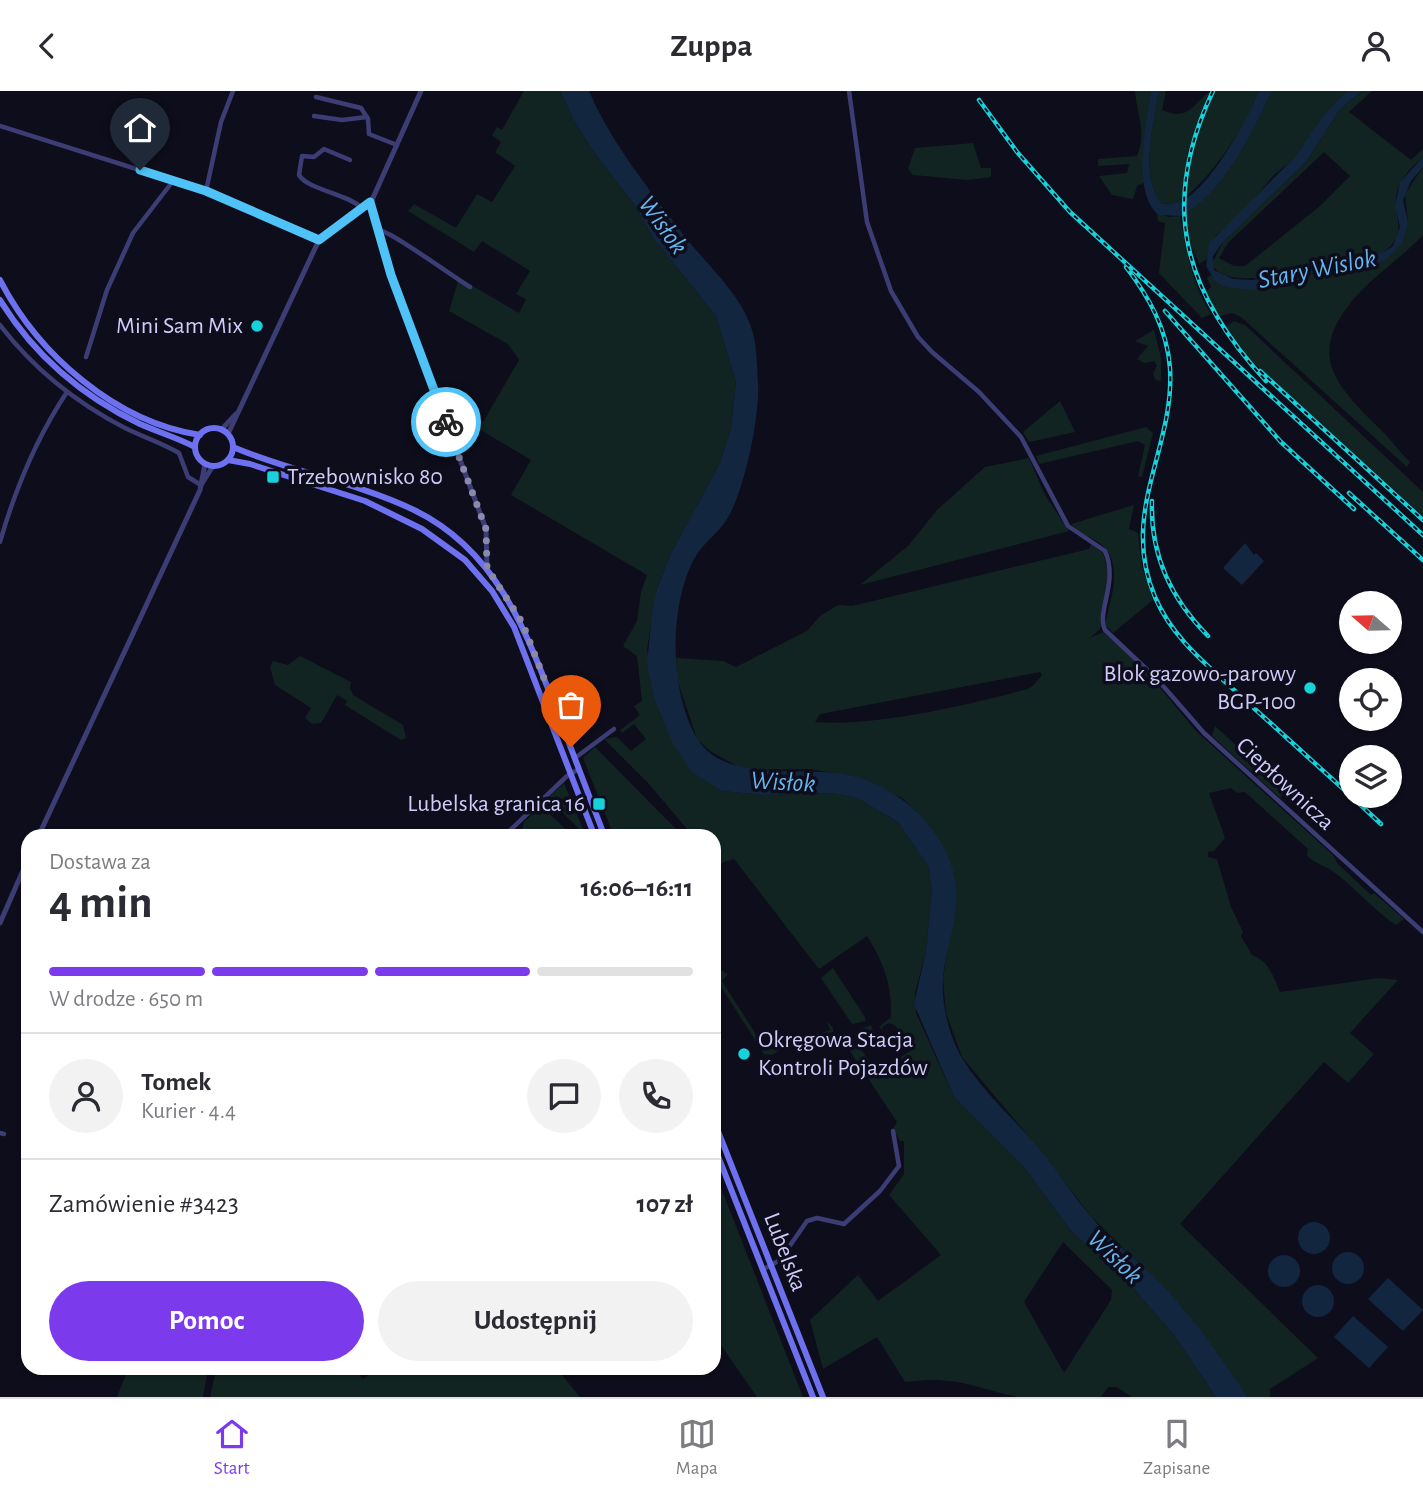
<!DOCTYPE html>
<html lang="pl">
<head>
<meta charset="utf-8">
<style>
  :root { --surface:#fff; --page:#f2f2f3; --text:#2b2b33; --muted:#7c7c81; --line:#e1e1e2; --accent:#7c3aed }
  body { margin:0; font-family:"Alegreya Sans",sans-serif; background:var(--page); color:var(--text); height:100vh; display:flex; flex-direction:column; font-size:26px; white-space:nowrap }
  * { box-sizing:border-box; margin:0 }
  p { font-size:23px; color:var(--muted) }
  .icon { flex:none; width:38px; height:38px; fill:none; stroke:currentColor; stroke-width:2; stroke-linecap:round; stroke-linejoin:round }
  .map { position:relative; flex:1; overflow:hidden }
  .drawer { position:absolute; left:21px; top:738px; width:700px; height:546px; display:flex; flex-direction:column; background:var(--surface); border-radius:21px; box-shadow:0 2px 5px #0004 }
  .drawer>* { flex:none }
  .needle { width:46px; rotate:290deg }
  .tools { position:absolute; left:1339px; top:500px; display:grid; gap:14px }
  .tools a { display:grid; place-items:center; width:63px; height:63px; border-radius:50%; background:var(--surface); box-shadow:0 2px 5px #0004; font-size:35px }
  .pin { position:absolute; display:grid; place-items:center; width:60px; height:60px; color:#fff; margin:-72px -30px; border-radius:50% 50% 50% 0; rotate:-45deg; box-shadow:0 0 7px #0007 }
  .pin .icon { rotate:45deg }
  .courier { position:absolute; display:grid; place-items:center; width:70px; height:70px; margin:-35px; border:5px solid #4fc3f7; border-radius:50%; background:#fff; color:#222; box-shadow:0 2px 9px #0007 }
  .overview em { font-style:normal; font-weight:600 }
  .overview div { display:flex; flex-direction:column-reverse }
  .overview { display:flex; align-items:center; justify-content:space-between; height:119px; padding:0 28px }
  h1 { font-size:46px; font-weight:600; line-height:52px }
  .bar { display:grid; grid-template-columns:repeat(4,1fr); gap:10px 7px; align-content:center; height:84px; padding:0 28px }
  .bar i { height:9px; border-radius:5px; background:var(--line) }
  .bar .selected { background:var(--accent) }
  .bar p { grid-column:span 4 }
  .line { display:flex; align-items:center; gap:18px; padding:0 28px; border-top:2px solid var(--line) }
  .line div { flex:1 }
  .round { display:grid; place-items:center; flex:none; width:74px; height:74px; border-radius:37px; background:var(--page) }
  .button { display:flex; gap:14px; margin-top:auto; padding:14px 28px }
  .button a { flex:1; height:80px; border-radius:42px; background:var(--accent); color:#fff; font-size:28px; font-weight:600; line-height:80px; text-align:center }
  .button a+a { background:var(--page); color:var(--text) }
  header { display:flex; justify-content:space-between; align-items:center; height:91px; padding:0 28px; background:var(--surface); font-size:32px; font-weight:600 }
  .menu { display:flex; justify-content:space-around; align-items:center; height:98px; border-top:2px solid var(--line); background:var(--surface); font-size:19px; color:var(--muted) }
  .menu a { display:grid; justify-items:center; gap:4px }
  .menu .selected { color:var(--accent) }
  .map>svg:first-child { display:block }
  .green { fill:#112422; fill-rule:evenodd }
  .water { fill:#12263f }
  .lines { fill:none; stroke-linecap:round; stroke-linejoin:round }
  .minor { stroke:#3c3d75; stroke-width:4.5 }
  .tertiary { stroke:#3c3d75; stroke-width:5 }
  .secondary { stroke:#6d71f0; stroke-width:6 }
  .rail-casing { stroke:#17d2db; stroke-width:4.5 }
  .rail { stroke:#0e0d1b; stroke-width:2; stroke-dasharray:5; stroke-linecap:butt }
  .done { stroke:#8b89ac; stroke-width:7; stroke-dasharray:0 12.6 }
  .route { stroke:#4fc3f7; stroke-width:9 }
  .poi-dot { fill:#17d2db; stroke:#0e0d1b; stroke-width:2.5 }
  .labels { text-anchor:middle; dominant-baseline:central; stroke-width:7; stroke-linejoin:round; paint-order:stroke }
  .poi-label { font-size:24px; fill:#cfccfa; stroke:#0e0d1b; text-anchor:end }
  .street-label { font-size:24px; fill:#cfccfa; stroke:#0e0d1b }
  .water-label { font-size:26px; font-style:italic; fill:#65b6ef; stroke:#0e0d1b }
</style>
</head>
<body>
<header><svg class="icon" aria-label="back" viewBox="0 0 24 24"><path d="M15 5l-7 7 7 7"/></svg>Zuppa<svg class="icon" aria-label="person" viewBox="0 0 24 24"><circle cx="12" cy="8" r="4"/><path d="M4 21q1-7 8-7t8 7"/></svg></header>
<div class="map">
<svg width="1423" height="1306" viewBox="0 0 1423 1306">
  <rect width="100%" height="100%" fill="#0e0d1b"/>
  <!-- green -->
  <g class="green">
    <path d="M524 0H560L574 30 598 67 634 113 654 148 716 225 736 291 731 337 720 372 670 464 657 498 647 558 654 607 722 700 763 704 831 702 857 707 898 731 928 775 932 799 926 860 915 902 916 922 954 1006 1024 1076 1071 1140 1135 1199 1173 1243 1216 1306H1132L1117 1296H1108L1101 1306C1075 1306 1043 1306 1018 1306 971 1296 956 1284 905 1291L877 1246 823 1278 810 1229 858 1184 878 1210 941 1164 889 1104 904 1083V1050H900L893 1038 897 1031 848 957 862 948 857 939 871 934 876 947 861 958 877 982 911 959 895 934 889 932 882 936 883 939 879 936 891 926C892 894 884 872 867 845L819 878 734 768 715 774 714 746 693 745 649 693 604 648 617 646 631 660 646 648 634 633 622 642 620 639 640 624 634 615 642 610 637 565 623 555 637 530 641 501 647 484 511 404 531 369 479 338 519 269 508 253 449 220 459 187 519 222 526 208 516 203 530 180 482 150 474 161 408 120 414 113 456 137 477 103 492 111 515 75 495 61 501 51 492 44 497 36 502 39ZM1063 1151 1112 1199 1111 1209 1064 1282 1024 1211Z"/>
    <path d="M1135 0H1151L1144 56 1146 91 1137 95 1133 108 1112 104 1099 85 1127 82 1129 73 1098 75V68L1137 65C1147 42 1137 23 1135 0Z"/>
    <path d="M1159 0H1166L1162 19C1190 32 1194 10 1211 0L1188 60 1182 109 1174 114 1161 112C1139 84 1154 32 1159 0Z"/>
    <path d="M1216 0H1259C1241 41 1219 76 1186 106 1190 69 1198 33 1216 0Z"/>
    <path d="M1272 0H1347L1296 66 1274 84 1240 124 1215 145 1206 169 1199 173 1188 146 1185 122C1226 97 1252 42 1272 0Z"/>
    <path d="M1362 0H1372L1349 21 1411 69 1423 58V66C1413 75 1400 87 1397 101 1391 127 1411 140 1384 161 1354 168 1223 209 1212 172L1223 151 1306 71 1340 18ZM1324 61 1350 85 1320 115 1245 175H1234L1219 167 1228 152Z"/>
    <path d="M973 52 981 77H991V86L968 89 913 84 908 78 915 57Z"/>
    <path d="M1423 76V144C1401 167 1373 185 1352 210 1307 265 1336 294 1378 336 1390 347 1398 360 1410 371L1407 376 1241 226 1233 222 1218 225 1204 202 1211 196 1207 187 1211 184 1222 195 1262 197 1352 172 1371 173 1384 170 1408 131 1405 103Z"/>
    <path d="M1157 122 1169 126 1180 125C1186 159 1192 194 1211 223L1202 227 1159 182 1165 132 1158 130Z"/>
    <path d="M1234 230 1245 234 1423 401V425L1251 269 1225 236Z"/>
    <path d="M1154 239 1161 267V290L1156 289 1153 283 1157 274 1154 270 1144 272 1137 268 1148 255 1135 250Z"/>
    <path d="M1060 310 1075 341 1029 351 1023 341Z"/>
    <path d="M1146 336 1153 342 1142 386 1138 385 1145 354 1138 350 1039 373 1036 365Z"/>
    <path d="M1029 367 1045 404 1069 440 860 494 908 455 937 419 985 376Z"/>
    <path d="M1134 414 1129 438 1138 442 1142 476 1153 509 1113 542 1105 534C1110 509 1126 470 1098 451 1088 445 1079 442 1071 433Z"/>
    <path d="M1091 453 1103 462 1110 488 1100 538 1090 547 1103 541 1146 580 1196 640 1333 764 1337 772 1371 804 1374 802 1404 828 1396 834C1372 818 1354 795 1331 779 1323 774 1315 772 1307 765L1308 758 1245 701 1237 702 1231 697 1209 702 1225 747 1214 760 1208 761V766L1217 768 1231 816 1243 841 1241 845 1252 864C1269 870 1273 885 1280 901L1379 887 1398 889 1350 942 1374 963 1348 992 1324 971 1180 1133 1318 1267 1270 1298V1306H1248L1184 1218 1090 1124 1040 1059 962 966 946 922 943 888 956 795 916 720 902 707 853 685 809 678 744 679 710 660 697 648 677 588 676 567 723 570 736 576 807 540 820 525 838 514 852 515 1089 458ZM1040 581 1042 584C1038 589 1033 596 1027 598 969 614 874 636 815 631L820 623Z"/>
    <path d="M300 565 351 591 350 597 353 604 403 634 406 647 401 649 345 614 347 610 337 604 321 632 312 633 305 627 311 617 275 594 270 576 273 570 288 574Z"/>
    <path d="M1215 635 1286 700 1280 707 1212 645Z"/>
    <path d="M595 656 683 745H614L583 667Z"/>
    <path d="M564 692 586 745H581L579 738 548 707Z"/>
    <path d="M541 715 573 745H517L512 740 522 739 524 731Z"/>
    <path d="M833 877 865 926 866 930 852 933 821 887Z"/>
    <path d="M718 878 728 883 722 890 762 953 770 949 777 958 830 939 827 930 833 937V941L783 957 772 964 764 963 714 885V880Z"/>
    <path d="M714 1079 803 1306H757L714 1244Z"/>
    <path d="M128 1278H208L203 1306H117Z"/>
    <path d="M216 1278H354L363 1288 378 1278H557L580 1306H210Z"/>
  </g>
  <!-- water -->
  <g class="water">
    <path d="M560 0H589C611 52 652 102 686 147 709 176 743 205 753 242 757 257 757 277 758 292 760 325 745 394 730 423 722 440 703 451 694 468 669 515 669 600 697 647 725 695 808 673 853 685 877 691 901 705 918 722 937 742 953 766 956 795 959 826 946 856 943 886 941 912 949 945 962 967 982 1000 1013 1027 1038 1056 1056 1077 1071 1102 1089 1123 1110 1149 1138 1169 1161 1193 1194 1226 1221 1268 1248 1306H1216L1173 1243 1135 1199 1071 1140 1024 1076 954 1006 914 913 926 860 932 799 928 775 898 731 857 707 831 702 763 704 722 700 692 681 673 653 654 607 647 573 652 521 657 498 670 464 720 372 731 337 736 291 716 225 654 148 634 113 598 67 574 30Z"/>
    <path d="M1151 0H1159C1154 32 1139 84 1161 112 1198 126 1247 28 1259 0H1272C1253 41 1222 105 1180 125L1159 124C1131 103 1147 30 1151 0Z"/>
    <path d="M1347 0H1362L1340 18 1306 71 1223 151 1213 165 1214 179 1233 188 1253 189 1323 169 1384 161 1393 155 1400 136 1395 115 1400 91 1423 66V76L1411 90 1403 109 1408 131 1402 152 1384 170 1371 173 1352 172 1252 199 1222 195 1215 190 1206 175 1209 152 1295 66 1324 24Z"/>
    <path d="M1245 452 1254 464 1256 462 1264 470 1242 494 1223 477Z"/>
    <circle cx="1314" cy="1147" r="16"/>
    <circle cx="1348" cy="1177" r="16"/>
    <circle cx="1284" cy="1180" r="16"/>
    <path d="M1388 1187 1423 1219 1403 1240 1368 1208Z"/>
    <circle cx="1318" cy="1210" r="16"/>
    <path d="M1353 1225 1388 1256 1369 1277 1334 1246Z"/>
  </g>
  <g class="lines">
    <!-- minor -->
    <g class="minor">
      <path d="M849 0 867 131 891 200 918 246 932 261 979 301 1021 346 1068 435 1105 460C1119 492 1096 520 1105 539L1157 588 1204 642 1423 841"/>
      <path d="M316 6 361 17 368 28 369 43 397 54"/>
      <path d="M314 25 342 29 367 26"/>
      <path d="M0 35 206 100 319 149"/>
      <path d="M350 69 324 58 314 66 302 65 299 84C308 99 346 102 362 117"/>
      <path d="M206 100 221 31 233 0"/>
      <path d="M378 139C390 139 453 186 470 196"/>
      <path d="M0 234C33 277 77 312 125 337 143 346 162 352 179 362L188 386 201 394"/>
      <path d="M86 266 107 199 133 142 173 90"/>
      <path d="M0 451C15 399 37 346 67 301"/>
      <path d="M575 667 614 638"/>
      <path d="M503 746 567 685 579 678"/>
      <path d="M0 1042 4 1043"/>
      <path d="M762 1179 780 1169 807 1130 817 1127 844 1133 880 1100 899 1075 893 1040"/>
    </g>
    <!-- tertiary -->
    <g class="tertiary">
      <path d="M370 111 391 184 486 438 487 477"/>
      <path d="M221 339 236 323"/>
      <path d="M228 343 319 149 372 109 421 0"/>
      <path d="M201 394 213 375"/>
      <path d="M38 746 200 399 205 373"/>
      <path d="M0 832 28 768"/>
    </g>
    <!-- secondary -->
    <g class="secondary">
      <path d="M0 189C38 263 115 331 200 344"/>
      <path d="M0 209C34 264 82 305 140 333 158 341 178 347 195 356"/>
      <circle cx="214" cy="356" r="19"/>
      <path d="M233 356C291 381 356 391 414 419 495 458 525 537 555 616 572 659 588 703 605 746"/>
      <path d="M228 369 250 373 365 410 422 438 465 469 492 500 514 536 595 746"/>
      <path d="M714 1030 823 1306"/>
      <path d="M714 1055 813 1306"/>
    </g>
    <!-- rail casing -->
    <g class="rail-casing">
      <g id="rail">
        <path d="M1213 0C1159 114 1183 200 1266 290"/>
        <path d="M979 9 1017 61 1070 121 1423 444"/>
        <path d="M1126 176C1149 206 1167 238 1170 277 1175 358 1119 421 1155 506 1173 549 1211 577 1245 609 1280 641 1316 673 1351 705"/>
        <path d="M1165 220 1281 351 1354 418"/>
        <path d="M1260 280 1423 429"/>
        <path d="M1349 402 1423 469"/>
        <path d="M1152 410C1150 463 1171 508 1208 545"/>
        <path d="M1351 705 1381 733"/>
      </g>
    </g>
    <!-- rail -->
    <use href="#rail" class="rail"/>
  </g>
  <g class="lines">
    <!-- done -->
    <path class="done" d="M446 331 486 438 487 477 522 531 571 656"/>
    <!-- route -->
    <path class="route" d="M140 79 206 100 319 149 370 111 391 184 446 331"/>
  </g>
  <!-- markers -->
  <g class="poi-dot">
    <circle cx="257" cy="235" r="7"/>
    <rect x="266" y="379" width="14" height="14" rx="3.5"/>
    <circle cx="1310" cy="597" r="7"/>
    <rect x="592" y="706" width="14" height="14" rx="3.5"/>
    <circle cx="744" cy="963" r="7"/>
  </g>
  <g class="labels">
    <!-- poi labels -->
    <g class="poi-label">
      <text x="243" y="235">Mini Sam Mix</text>
      <text x="287" y="386" text-anchor="start">Trzebownisko 80</text>
      <text x="1296" y="583">Blok gazowo-parowy<tspan x="1296" dy="28">BGP-100</tspan></text>
      <text x="585" y="713">Lubelska granica 16</text>
      <text x="758" y="949" text-anchor="start">Okręgowa Stacja<tspan x="758" dy="28">Kontroli Pojazdów</tspan></text>
    </g>
    <!-- street labels -->
    <g class="street-label">
      <text transform="translate(1285 693) rotate(43)">Ciepłownicza</text>
      <text transform="translate(785 1161) rotate(69)">Lubelska</text>
    </g>
    <!-- water labels -->
    <g class="water-label">
      <text transform="translate(663 134) rotate(54)">Wisłok</text>
      <text transform="translate(1317 178) rotate(-11)">Stary Wislok</text>
      <text transform="translate(783 691) rotate(3)">Wisłok</text>
      <text transform="translate(1115 1166) rotate(44)">Wisłok</text>
    </g>
  </g>
</svg>
<div class="tools">
<a><svg class="needle" viewBox="-14 -14 28 28"><path d="M0-13l5 13h-10z" fill="#e53935"/><path d="M0 13l5-13h-10z" fill="#7c7c81"/></svg></a>
<a><svg class="icon" aria-label="locate" viewBox="0 0 24 24"><circle cx="12" cy="12" r="6"/><path d="M12 2v4M12 18v4M2 12h4M18 12h4"/></svg></a>
<a><svg class="icon" aria-label="layers" viewBox="0 0 24 24"><path d="M12 4l9 5-9 5-9-5zM3 14l9 5 9-5"/></svg></a>
</div>
<div class="pin" style="left:571px;top:656px;background:#ea580c"><svg class="icon" aria-label="bag" viewBox="0 0 24 24"><path d="M5 8h14l-1 12H6zM9 8a3 3 0 0 1 6 0"/></svg></div>
<div class="pin" style="left:140px;top:79px;background:#1f2937"><svg class="icon" aria-label="home" viewBox="0 0 24 24"><path d="M3 11l9-7 9 7M6 9v11h12V9"/></svg></div>
<div class="courier" style="left:446px;top:331px"><svg class="icon" aria-label="bike" viewBox="0 0 24 24"><circle cx="6" cy="16" r="4"/><circle cx="18" cy="16" r="4"/><path d="M6 16l4-8h5l3 8M10 8l3 8H6M13 5h3"/></svg></div>
<section class="drawer">
<div class="overview"><div><h1>4 min</h1><p>Dostawa za</p></div><em>16:06–16:11</em></div>
<div class="bar"><i class="selected"></i><i class="selected"></i><i class="selected"></i><i></i><p>W drodze · 650 m</p></div>
<div class="line" style="height:126px"><a class="round"><svg class="icon" aria-label="person" viewBox="0 0 24 24"><circle cx="12" cy="8" r="4"/><path d="M4 21q1-7 8-7t8 7"/></svg></a><div><b>Tomek</b><p>Kurier · 4.4</p></div><a class="round"><svg class="icon" aria-label="chat" viewBox="0 0 24 24"><path d="M4 5h16v11H9l-5 4z"/></svg></a><a class="round"><svg class="icon" aria-label="phone" viewBox="0 0 24 24"><path d="M5 4h4l2 5-3 2q2 4 5 5l2-3 5 2v4C11 20 4 13 5 4z"/></svg></a></div>
<div class="line" style="height:91px"><div>Zamówienie #3423</div><b>107 zł</b></div>
<div class="button"><a>Pomoc</a><a>Udostępnij</a></div>
</section>
</div>
<nav class="menu">
<a class="selected"><svg class="icon" aria-label="home" viewBox="0 0 24 24"><path d="M3 11l9-7 9 7M6 9v11h12V9"/></svg>Start</a>
<a><svg class="icon" aria-label="map" viewBox="0 0 24 24"><path d="M3 6l6-2 6 2 6-2v14l-6 2-6-2-6 2zM9 4v14M15 6v14"/></svg>Mapa</a>
<a><svg class="icon" aria-label="saved" viewBox="0 0 24 24"><path d="M7 4h10v16l-5-4-5 4z"/></svg>Zapisane</a>
</nav>
</body>
</html>
